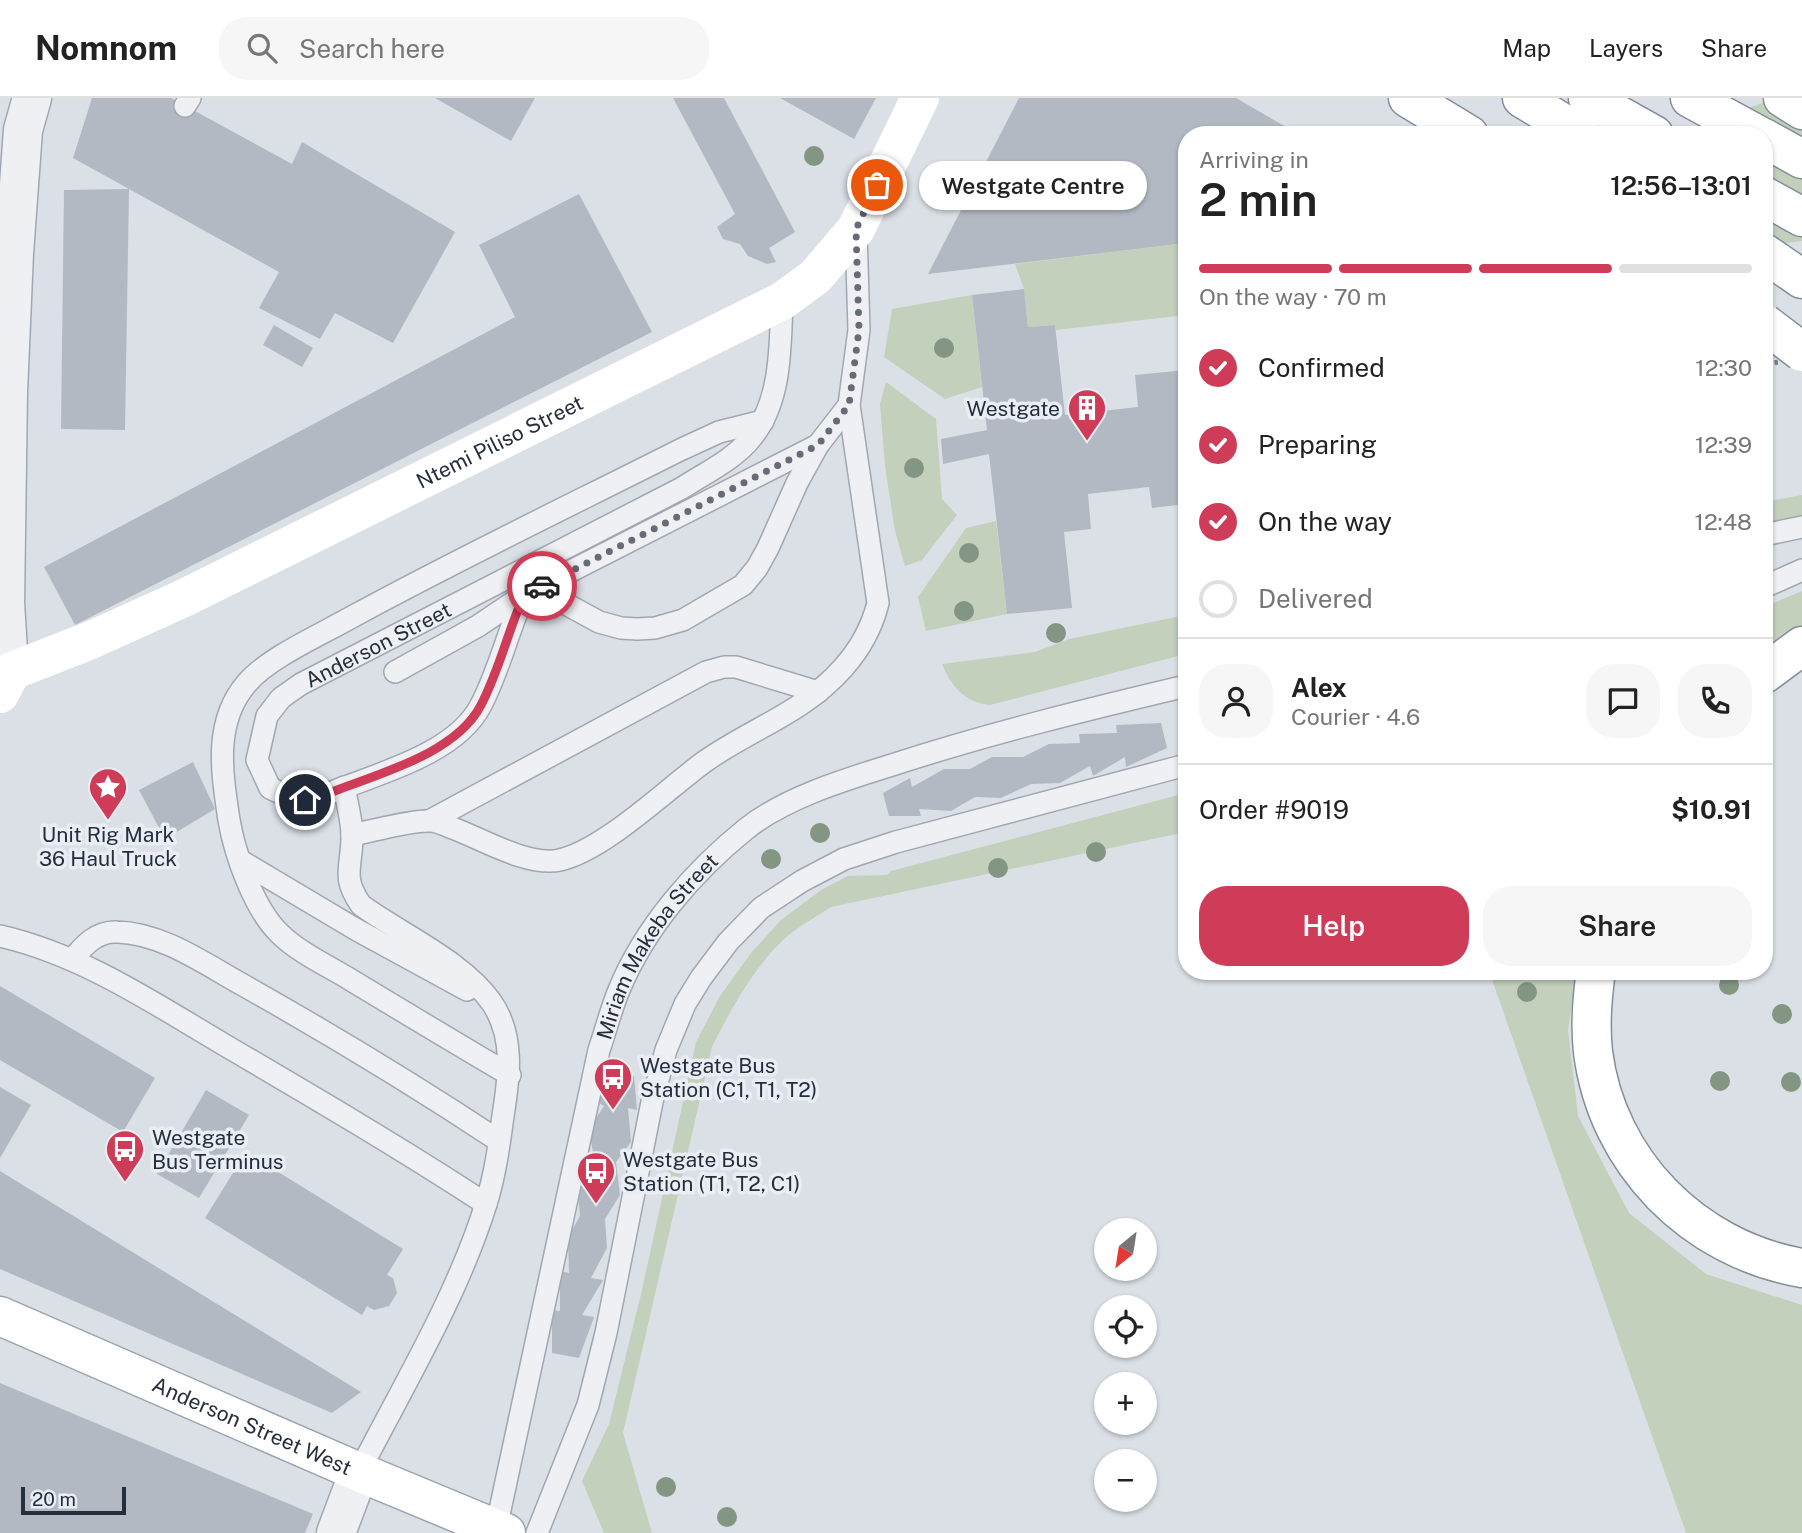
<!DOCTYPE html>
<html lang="en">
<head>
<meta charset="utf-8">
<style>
  :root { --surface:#fff; --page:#f6f6f6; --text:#222; --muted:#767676; --line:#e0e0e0; --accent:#ce3c58 }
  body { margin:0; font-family:"Public Sans",sans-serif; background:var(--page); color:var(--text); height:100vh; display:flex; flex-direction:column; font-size:26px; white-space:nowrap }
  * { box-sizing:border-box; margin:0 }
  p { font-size:23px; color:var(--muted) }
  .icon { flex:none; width:38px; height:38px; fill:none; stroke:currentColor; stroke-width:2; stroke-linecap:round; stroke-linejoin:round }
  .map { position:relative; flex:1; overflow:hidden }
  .panel { position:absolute; left:1178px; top:28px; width:595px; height:854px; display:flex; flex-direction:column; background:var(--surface); border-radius:28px; box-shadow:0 2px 5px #0004 }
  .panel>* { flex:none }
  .needle { width:46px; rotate:210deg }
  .fabs { position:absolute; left:1094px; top:1120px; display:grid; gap:14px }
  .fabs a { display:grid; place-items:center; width:63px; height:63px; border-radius:50%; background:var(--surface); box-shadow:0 2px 5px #0004; font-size:35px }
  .scale { position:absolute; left:21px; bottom:18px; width:105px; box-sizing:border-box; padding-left:7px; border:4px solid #252e3c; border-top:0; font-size:19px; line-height:24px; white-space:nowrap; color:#252e3c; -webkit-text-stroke:5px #eaeef4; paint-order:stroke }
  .pin { position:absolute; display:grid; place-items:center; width:60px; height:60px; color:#fff; margin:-30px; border:4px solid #fff; border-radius:50%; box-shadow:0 2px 7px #0007 }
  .courier { position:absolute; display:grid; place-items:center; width:70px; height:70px; margin:-35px; border:5px solid #ce3c58; border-radius:50%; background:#fff; color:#222; box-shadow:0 2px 9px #0007 }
  .bubble { position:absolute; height:49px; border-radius:24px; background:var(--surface); box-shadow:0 2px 5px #0004; font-size:23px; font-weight:600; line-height:49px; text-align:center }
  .head em { font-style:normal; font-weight:600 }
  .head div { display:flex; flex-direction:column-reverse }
  .head { display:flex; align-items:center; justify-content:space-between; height:119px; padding:0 21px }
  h1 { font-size:46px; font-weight:600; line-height:52px }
  .bar { display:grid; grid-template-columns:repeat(4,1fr); gap:10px 7px; align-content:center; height:84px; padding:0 21px }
  .bar i { height:9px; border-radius:5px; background:var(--line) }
  .bar .on { background:var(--accent) }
  .bar p { grid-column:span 4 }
  .line { display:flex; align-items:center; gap:18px; padding:0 21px; border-top:2px solid var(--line) }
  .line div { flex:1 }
  .round { display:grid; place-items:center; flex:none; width:74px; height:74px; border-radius:28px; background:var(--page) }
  ol { padding:0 21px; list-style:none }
  li { display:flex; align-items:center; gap:21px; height:77px }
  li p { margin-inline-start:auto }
  li .icon { padding:7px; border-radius:50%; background:var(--accent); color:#fff; stroke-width:4 }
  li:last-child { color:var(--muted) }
  li i { width:38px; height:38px; border:4px solid var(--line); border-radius:50% }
  .action { display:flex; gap:14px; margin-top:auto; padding:14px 21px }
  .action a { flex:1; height:80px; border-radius:28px; background:var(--accent); color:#fff; font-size:28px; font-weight:600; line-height:80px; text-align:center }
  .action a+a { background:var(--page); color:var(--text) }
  header { display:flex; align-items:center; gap:42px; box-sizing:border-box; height:98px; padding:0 35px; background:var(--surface); border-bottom:2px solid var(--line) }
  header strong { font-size:33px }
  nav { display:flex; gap:38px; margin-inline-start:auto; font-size:24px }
  .search { width:490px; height:63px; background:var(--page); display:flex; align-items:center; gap:18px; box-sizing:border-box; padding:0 24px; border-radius:28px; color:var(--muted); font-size:26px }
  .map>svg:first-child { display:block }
  .green { fill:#c2d0bc }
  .building { fill:#b2b9c2 }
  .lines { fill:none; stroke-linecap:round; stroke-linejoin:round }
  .lane-casing { stroke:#a1a7b0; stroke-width:24 }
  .street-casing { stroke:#a1a7b0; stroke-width:41 }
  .primary-casing { stroke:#9aa4b1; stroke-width:41 }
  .highway-casing { stroke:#828e9c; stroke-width:41 }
  .lane { stroke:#eef0f4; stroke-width:21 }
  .street { stroke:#eef0f4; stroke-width:38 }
  .secondary { stroke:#fff; stroke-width:38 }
  .primary { stroke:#fff; stroke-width:38 }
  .highway { stroke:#fff; stroke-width:38 }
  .rail { stroke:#74808f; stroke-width:5; stroke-dasharray:3.5 7; stroke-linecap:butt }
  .highway-bridge-casing { stroke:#828e9c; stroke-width:41; stroke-linecap:butt }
  .highway-bridge { stroke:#fff; stroke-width:38 }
  .tree { fill:#839583 }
  .done { stroke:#656c78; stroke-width:7; stroke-dasharray:0 12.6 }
  .route { stroke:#ce3c58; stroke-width:9 }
  .labels { text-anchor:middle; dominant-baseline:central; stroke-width:7; stroke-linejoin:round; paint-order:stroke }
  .poi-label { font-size:21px; fill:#252e3c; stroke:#eaeef4; text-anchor:start }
  .street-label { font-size:21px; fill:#252e3c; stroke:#eaeef4 }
</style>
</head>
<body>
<header>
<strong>Nomnom</strong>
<div class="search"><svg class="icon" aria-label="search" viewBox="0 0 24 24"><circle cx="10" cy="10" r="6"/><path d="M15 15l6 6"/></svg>Search here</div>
<nav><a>Map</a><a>Layers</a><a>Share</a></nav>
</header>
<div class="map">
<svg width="1802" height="1435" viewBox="0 0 1802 1435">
  <rect width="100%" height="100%" fill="#dbe0e6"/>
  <!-- green -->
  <g class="green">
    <path d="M1777 0H1802V143L1764 148V37H1672Z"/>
    <path d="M1186 145V217L1056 232 1055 227 1028 229 1024 191 1015 166Z"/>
    <path d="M972 197 982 289 945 301 884 259 892 211Z"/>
    <path d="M886 284 936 321 942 401 957 417 922 462 905 468 895 433 885 368 880 306Z"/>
    <path d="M1802 397V422L1764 428V404Z"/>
    <path d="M996 423 1007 516 926 533 918 499 966 430Z"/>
    <path d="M1802 493V529L1764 556V509Z"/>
    <path d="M1186 517V556L990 607C965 605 951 588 942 566L1035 554 1069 541Z"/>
    <path d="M1186 695V734L831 809C819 817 806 824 794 833 759 859 731 911 712 949L623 1335 652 1435H604L582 1383 609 1326 642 1192 696 944 720 898 751 855 781 822 821 792 848 778 887 777 891 773Z"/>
    <path d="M1489 873H1577L1568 932 1578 1018 1629 1115 1706 1176 1802 1207V1435H1686Z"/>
  </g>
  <!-- building -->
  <g class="building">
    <path d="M92 0H171L292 66 302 44 455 134 393 245 335 215 320 241 259 210 279 174 129 91 125 332 61 331 64 92 129 91 73 60Z"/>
    <path d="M435 0H535L511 43Z"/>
    <path d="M673 0H724L795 134 769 150 776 164 767 166 748 158 740 146 723 141 717 129 735 116Z"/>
    <path d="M780 0H876L854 41Z"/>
    <path d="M1019 0H1236L1300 37H1186V145L928 176Z"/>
    <path d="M579 96 652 234 75 527 44 469 515 219 479 147Z"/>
    <path d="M1024 191 1028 229 1055 227 1065 317 1138 309 1135 277 1186 272V406L1152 410 1149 389 1088 396 1091 431 1064 434 1072 510 1007 516 989 356 943 366 941 341 987 332 972 197Z"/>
    <path d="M274 227 313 250 302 269 263 247Z"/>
    <path d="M1161 625 1167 650 1126 669 1125 659 1093 678 1090 668 1060 685 1031 686 1001 700 975 699 951 713 919 711 921 718H889L883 695 910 680 912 689 944 671H970L992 659H1023L1049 646 1080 645 1079 636 1117 635 1116 627Z"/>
    <path d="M193 664 215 711 165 741 139 692Z"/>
    <path d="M0 888 155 980 123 1034 0 962Z"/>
    <path d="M612 972 634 978 637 1012 628 1010 631 1044 616 1064 620 1097 605 1121 607 1150 591 1180 603 1182 582 1217 594 1219 579 1260 552 1255V1212L560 1213V1173L569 1175 568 1139 580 1118 577 1085 594 1061 589 1031 604 1008 596 1003Z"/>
    <path d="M0 989 31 1007 0 1060Z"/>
    <path d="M206 992 249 1017 199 1100 157 1076Z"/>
    <path d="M246 1054 403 1151 387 1177 393 1180 397 1195 389 1208 374 1212 367 1208 362 1217 205 1120Z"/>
    <path d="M0 1073 361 1294 332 1315 0 1171Z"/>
    <path d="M0 1285 313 1416 305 1435H0Z"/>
  </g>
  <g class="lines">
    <!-- lane casing -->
    <g class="lane-casing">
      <g id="lane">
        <path d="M185 8 190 0"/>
        <path d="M1764 437 1802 429"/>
        <path d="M545 486 566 506 599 524 621 530 637 531 655 530 683 522 743 487 757 470 768 450 797 385 818 347 849 307 859 232 856 133"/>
        <path d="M1764 489 1802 472"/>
        <path id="s1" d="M524 497C508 533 499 573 481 607 455 658 372 677 322 698 300 703 290 700 270 690L257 662 267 618 281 600 301 586 682 390C705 375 735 361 752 339 782 302 780 248 782 203"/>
        <path d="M395 574 478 528 524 497 818 347"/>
        <path d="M344 689C347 705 352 722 352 738 352 770 341 778 361 807 402 837 463 863 492 905 515 939 509 980 503 1018 499 1048 495 1077 486 1106 457 1199 403 1288 359 1374"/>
        <path d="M431 722 706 574 724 569H736L818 594"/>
        <path d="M352 737C373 733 411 722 430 723 438 723 447 728 455 731 484 742 529 769 560 762 604 752 666 692 704 664 752 630 802 616 843 570 860 551 872 529 878 505L849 307"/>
        <path d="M241 763 357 832 467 892"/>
        <path d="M0 838C83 857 155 906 228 949 315 1000 402 1051 486 1106"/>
        <path d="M73 861C84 847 97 833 117 834 162 835 205 866 243 887 330 936 416 988 499 1043"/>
        <path d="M510 977C457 946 404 914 351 882 330 869 298 854 280 836 254 811 235 757 229 722 222 675 213 624 247 585 268 560 320 537 350 520 458 461 569 408 680 352L719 334 763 323"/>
        <path id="s2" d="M495 1435 599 952C606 932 611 911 619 892 645 829 694 773 746 731 786 699 847 681 895 666 991 635 1089 611 1186 588"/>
        <path d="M537 1435 588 1307 606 1235 652 1004 666 952 685 906 701 880 728 844 761 810 802 783 844 761 896 744 1186 667"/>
      </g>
    </g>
    <!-- street casing -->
    <g class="street-casing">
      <g id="street">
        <path d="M8 553 5 505 8 294 14 155 23 32 32 0"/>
        <path d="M336 1435 359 1374"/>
      </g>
    </g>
    <!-- primary casing -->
    <g class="primary-casing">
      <g id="primary">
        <path id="s4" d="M0 1218 359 1374 506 1435"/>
      </g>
    </g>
    <!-- highway casing -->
    <g class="highway-casing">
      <g id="highway">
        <path d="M1408 0 1469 37"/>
        <path d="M1522 0 1582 37"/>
        <path d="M1588 0 1654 37"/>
        <path d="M1690 0 1758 37"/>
        <path d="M1783 0 1802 12"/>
        <path d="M1764 40 1802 61"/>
        <path d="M1764 98 1802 119"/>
        <path d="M1764 155 1802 181"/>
        <path d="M1764 576 1802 548"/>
        <path d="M1596 873C1592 900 1590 927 1593 954 1607 1064 1693 1151 1802 1170"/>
      </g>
    </g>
    <!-- lane -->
    <use href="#lane" class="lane"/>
    <!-- street -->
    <use href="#street" class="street"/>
    <!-- secondary -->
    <path class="secondary" id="s3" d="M0 596 12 573 91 542 184 500 782 203 815 179 856 131 920 0"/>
    <!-- primary -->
    <use href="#primary" class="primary"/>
    <!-- highway -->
    <use href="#highway" class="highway"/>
    <!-- rail -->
    <g class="rail">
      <path d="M1764 246 1802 241"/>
      <path d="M1764 266 1802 261"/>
    </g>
    <!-- highway-bridge casing -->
    <g class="highway-bridge-casing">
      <path id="highway-bridge" d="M1764 225 1802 254"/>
    </g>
    <!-- highway-bridge -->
    <use href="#highway-bridge" class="highway-bridge"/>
  </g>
  <!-- trees -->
  <g class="tree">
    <circle cx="814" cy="58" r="10"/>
    <circle cx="944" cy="250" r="10"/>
    <circle cx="914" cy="370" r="10"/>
    <circle cx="969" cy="455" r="10"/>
    <circle cx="964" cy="513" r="10"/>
    <circle cx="1056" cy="535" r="10"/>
    <circle cx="820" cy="735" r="10"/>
    <circle cx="1096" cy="754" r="10"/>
    <circle cx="771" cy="761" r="10"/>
    <circle cx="998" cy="770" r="10"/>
    <circle cx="1729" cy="887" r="10"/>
    <circle cx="1527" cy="894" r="10"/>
    <circle cx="1782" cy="916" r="10"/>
    <circle cx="1720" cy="983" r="10"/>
    <circle cx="1791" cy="984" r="10"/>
    <circle cx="666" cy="1389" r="10"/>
    <circle cx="727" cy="1419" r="10"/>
  </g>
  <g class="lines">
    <!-- done -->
    <path class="done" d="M542 488 818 347 849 307 859 232 856 131 877 87"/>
    <!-- route -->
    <path class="route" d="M305 702 322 698C372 677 455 658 481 607 499 573 508 533 524 497L542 488"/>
  </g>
  <!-- icons -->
  <defs>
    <g id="building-pin" transform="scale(2.0125)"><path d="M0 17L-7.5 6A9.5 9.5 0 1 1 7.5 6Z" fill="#ce3c58" stroke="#eaeef4"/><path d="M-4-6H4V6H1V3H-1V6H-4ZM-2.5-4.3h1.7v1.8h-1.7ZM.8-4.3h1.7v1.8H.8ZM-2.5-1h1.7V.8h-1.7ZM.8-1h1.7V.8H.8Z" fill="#fff"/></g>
    <g id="sight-pin" transform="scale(2.0125)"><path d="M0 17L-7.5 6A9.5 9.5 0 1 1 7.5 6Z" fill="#ce3c58" stroke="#eaeef4"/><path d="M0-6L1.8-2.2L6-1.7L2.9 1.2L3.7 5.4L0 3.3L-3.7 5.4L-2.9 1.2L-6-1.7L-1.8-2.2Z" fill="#fff"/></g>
    <g id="bus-pin" transform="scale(2.0125)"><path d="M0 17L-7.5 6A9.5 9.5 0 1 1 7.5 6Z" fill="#ce3c58" stroke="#eaeef4"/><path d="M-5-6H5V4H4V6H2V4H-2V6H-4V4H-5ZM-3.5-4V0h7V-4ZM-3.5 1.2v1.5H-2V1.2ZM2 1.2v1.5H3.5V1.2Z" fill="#fff"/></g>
  </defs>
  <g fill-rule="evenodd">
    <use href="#building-pin" x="1087" y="310"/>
    <use href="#sight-pin" x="108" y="689"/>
    <use href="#bus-pin" x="613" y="979"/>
    <use href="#bus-pin" x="125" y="1051"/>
    <use href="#bus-pin" x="596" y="1073"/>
  </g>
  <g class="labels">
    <!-- poi labels -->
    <g class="poi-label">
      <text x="1060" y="310" text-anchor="end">Westgate</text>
      <text x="108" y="736" text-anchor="middle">Unit Rig Mark<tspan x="108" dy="24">36 Haul Truck</tspan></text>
      <text x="640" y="967">Westgate Bus<tspan x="640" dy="24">Station (C1, T1, T2)</tspan></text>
      <text x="152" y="1039">Westgate<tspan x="152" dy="24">Bus Terminus</tspan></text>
      <text x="623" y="1061">Westgate Bus<tspan x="623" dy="24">Station (T1, T2, C1)</tspan></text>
    </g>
    <!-- street labels -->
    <g class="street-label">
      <text stroke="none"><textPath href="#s3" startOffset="565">Ntemi Piliso Street</textPath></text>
      <text stroke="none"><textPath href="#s1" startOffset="569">Anderson Street</textPath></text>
      <text stroke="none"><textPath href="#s2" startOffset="614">Miriam Makeba Street</textPath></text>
      <text stroke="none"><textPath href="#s4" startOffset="275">Anderson Street West</textPath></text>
    </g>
  </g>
</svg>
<div class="fabs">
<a><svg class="needle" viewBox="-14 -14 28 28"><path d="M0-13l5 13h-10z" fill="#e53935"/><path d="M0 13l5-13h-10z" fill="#767676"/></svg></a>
<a><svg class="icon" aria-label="locate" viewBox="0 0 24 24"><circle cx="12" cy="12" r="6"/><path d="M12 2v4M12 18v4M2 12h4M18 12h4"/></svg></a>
<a>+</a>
<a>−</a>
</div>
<div class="scale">20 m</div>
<div class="pin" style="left:877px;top:87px;background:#ea580c"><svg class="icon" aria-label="bag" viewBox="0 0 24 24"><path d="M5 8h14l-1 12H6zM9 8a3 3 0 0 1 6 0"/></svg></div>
<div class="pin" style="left:305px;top:702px;background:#1f2937"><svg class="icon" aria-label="home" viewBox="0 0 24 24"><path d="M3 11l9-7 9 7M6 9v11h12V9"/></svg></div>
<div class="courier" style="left:542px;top:488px"><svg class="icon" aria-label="car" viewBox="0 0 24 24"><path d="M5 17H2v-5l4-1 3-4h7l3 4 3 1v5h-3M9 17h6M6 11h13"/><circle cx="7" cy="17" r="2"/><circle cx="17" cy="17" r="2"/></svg></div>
<div class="bubble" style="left:919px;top:63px;width:228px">Westgate Centre</div>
<section class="panel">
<div class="head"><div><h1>2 min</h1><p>Arriving in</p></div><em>12:56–13:01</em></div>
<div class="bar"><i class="on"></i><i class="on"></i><i class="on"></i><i></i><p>On the way · 70 m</p></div>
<ol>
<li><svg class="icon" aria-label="check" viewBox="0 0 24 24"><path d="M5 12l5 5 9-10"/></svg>Confirmed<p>12:30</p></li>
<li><svg class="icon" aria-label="check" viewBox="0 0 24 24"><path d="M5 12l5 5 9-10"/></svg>Preparing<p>12:39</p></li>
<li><svg class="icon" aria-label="check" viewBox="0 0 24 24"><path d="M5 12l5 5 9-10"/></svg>On the way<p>12:48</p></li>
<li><i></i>Delivered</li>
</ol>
<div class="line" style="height:126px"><a class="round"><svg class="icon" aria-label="person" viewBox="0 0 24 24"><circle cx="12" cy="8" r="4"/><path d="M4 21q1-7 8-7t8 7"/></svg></a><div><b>Alex</b><p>Courier · 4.6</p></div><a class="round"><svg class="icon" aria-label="chat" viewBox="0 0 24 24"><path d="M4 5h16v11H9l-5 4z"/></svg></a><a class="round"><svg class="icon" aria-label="phone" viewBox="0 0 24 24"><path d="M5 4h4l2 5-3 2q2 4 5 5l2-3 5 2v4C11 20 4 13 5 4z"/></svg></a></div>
<div class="line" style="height:91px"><div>Order #9019</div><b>$10.91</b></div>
<div class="action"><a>Help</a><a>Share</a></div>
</section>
</div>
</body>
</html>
